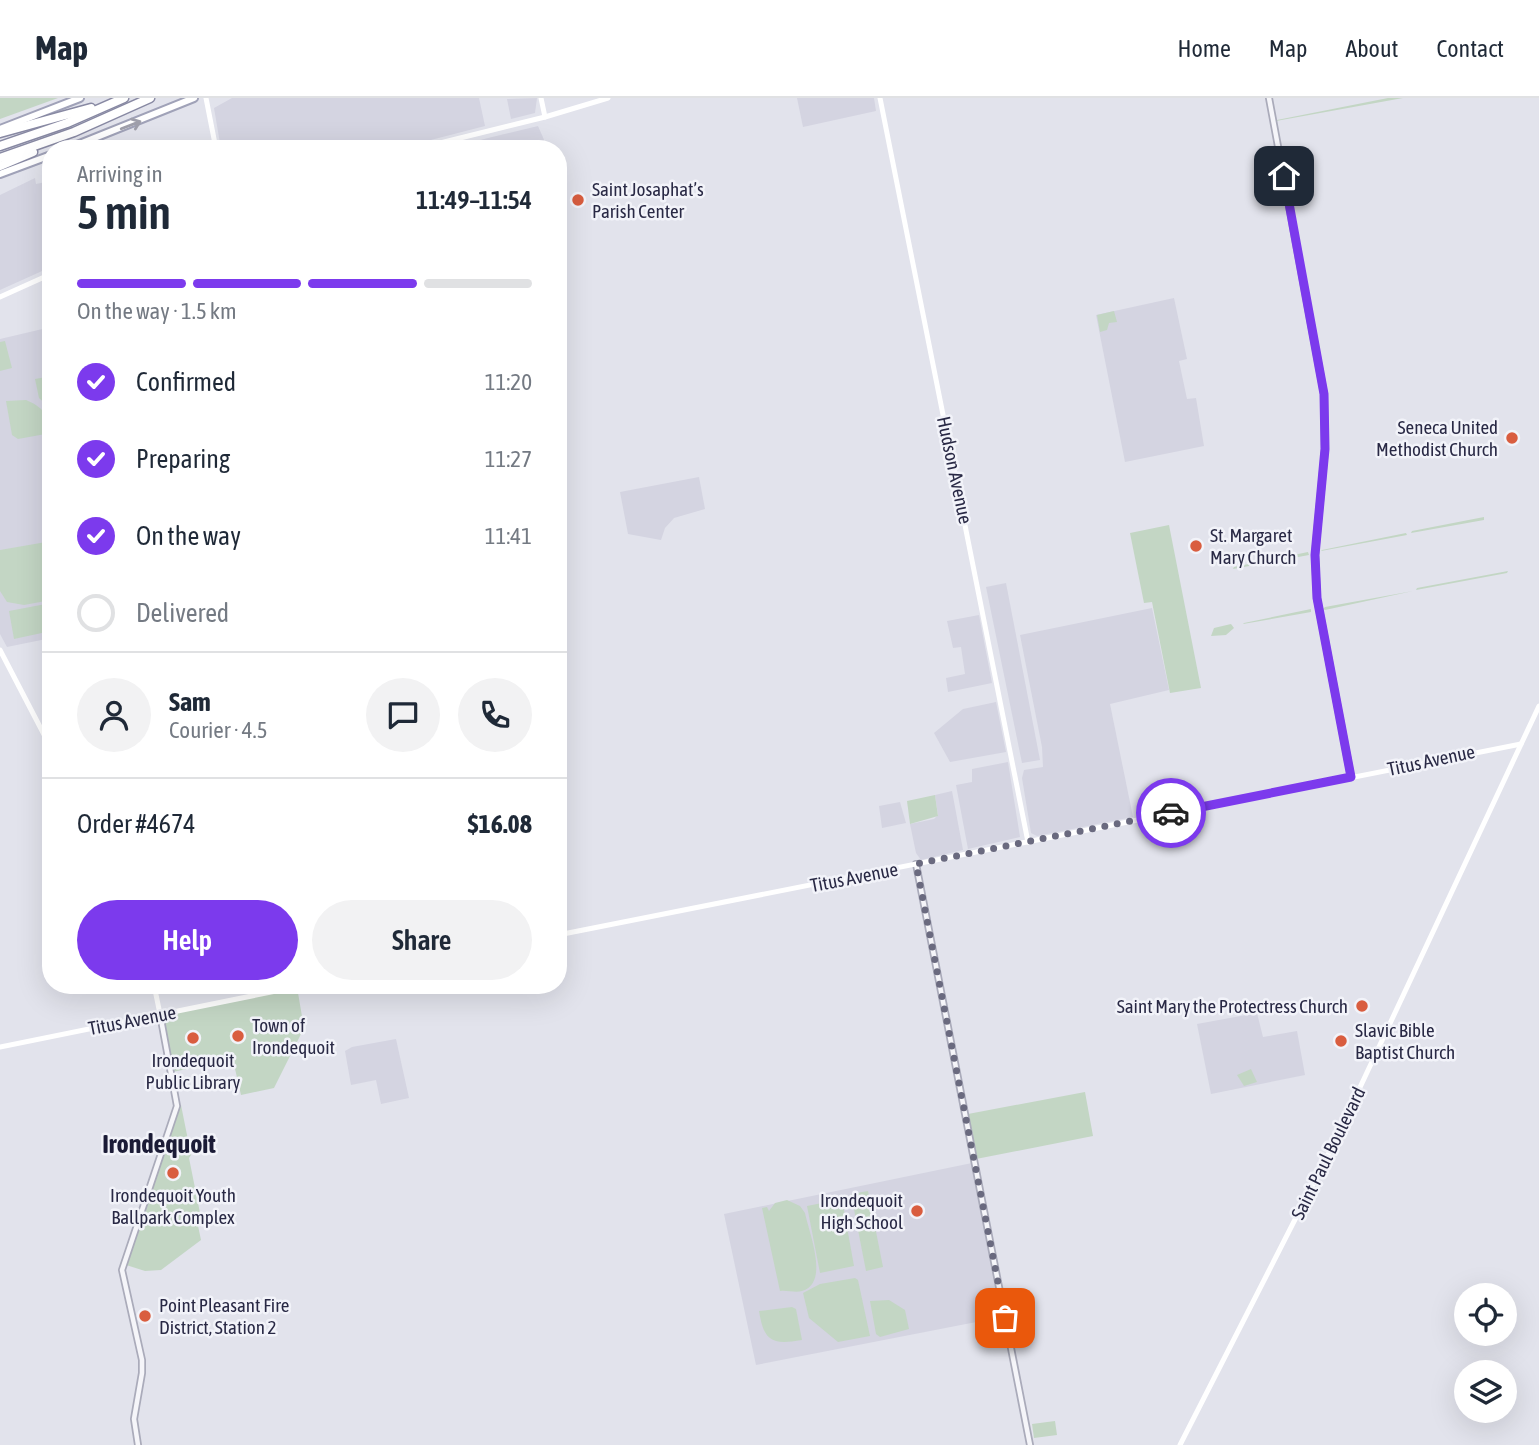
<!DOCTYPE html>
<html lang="en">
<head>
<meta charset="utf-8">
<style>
  :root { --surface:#fff; --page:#f2f2f3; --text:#1f2937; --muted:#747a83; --line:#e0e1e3; --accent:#7c3aed }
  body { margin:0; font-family:"Asap Condensed",sans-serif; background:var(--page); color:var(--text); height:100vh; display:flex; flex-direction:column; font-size:26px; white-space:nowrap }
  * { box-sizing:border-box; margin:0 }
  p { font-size:23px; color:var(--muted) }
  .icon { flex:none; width:38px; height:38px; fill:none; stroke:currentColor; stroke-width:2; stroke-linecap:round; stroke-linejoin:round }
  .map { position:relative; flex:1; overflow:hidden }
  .drawer { position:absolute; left:42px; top:42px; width:525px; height:854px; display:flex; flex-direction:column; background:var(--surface); border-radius:28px; box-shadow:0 7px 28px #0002 }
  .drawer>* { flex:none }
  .tools { position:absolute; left:1454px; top:1185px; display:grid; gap:14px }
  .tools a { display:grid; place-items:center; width:63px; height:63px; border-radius:50%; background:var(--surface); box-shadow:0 7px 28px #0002; font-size:35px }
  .pin { position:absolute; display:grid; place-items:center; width:60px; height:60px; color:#fff; margin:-30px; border-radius:14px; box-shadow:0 4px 10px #0006 }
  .courier { position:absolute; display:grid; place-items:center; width:70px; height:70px; margin:-35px; border:5px solid #7c3aed; border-radius:50%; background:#fff; color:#222; box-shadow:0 2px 9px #0007 }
  .overview em { font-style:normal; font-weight:600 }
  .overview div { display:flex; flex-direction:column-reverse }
  .overview { display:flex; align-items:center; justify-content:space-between; height:119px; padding:0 35px }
  h1 { font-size:46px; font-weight:600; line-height:52px }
  .bar { display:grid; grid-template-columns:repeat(4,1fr); gap:10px 7px; align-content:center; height:84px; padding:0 35px }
  .bar i { height:9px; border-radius:5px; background:var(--line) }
  .bar .active { background:var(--accent) }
  .bar p { grid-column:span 4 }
  .line { display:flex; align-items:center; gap:18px; padding:0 35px; border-top:2px solid var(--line) }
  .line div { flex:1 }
  .round { display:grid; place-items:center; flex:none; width:74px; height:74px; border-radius:37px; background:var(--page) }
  ol { padding:0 35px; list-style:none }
  li { display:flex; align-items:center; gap:21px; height:77px }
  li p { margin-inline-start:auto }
  li .icon { padding:7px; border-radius:50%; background:var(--accent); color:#fff; stroke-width:4 }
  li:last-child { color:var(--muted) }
  li i { width:38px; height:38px; border:4px solid var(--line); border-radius:50% }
  .button { display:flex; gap:14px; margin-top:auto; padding:14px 35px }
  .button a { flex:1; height:80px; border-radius:42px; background:var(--accent); color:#fff; font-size:28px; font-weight:600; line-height:80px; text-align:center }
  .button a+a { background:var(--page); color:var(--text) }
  header { display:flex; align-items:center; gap:42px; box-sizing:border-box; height:98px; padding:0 35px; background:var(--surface); border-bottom:2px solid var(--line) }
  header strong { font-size:33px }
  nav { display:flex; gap:38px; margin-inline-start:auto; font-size:24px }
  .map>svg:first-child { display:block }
  .built { fill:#d4d4e1 }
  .green { fill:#c3d6c4 }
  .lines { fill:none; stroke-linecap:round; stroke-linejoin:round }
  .tertiary-casing { stroke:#aaabba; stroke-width:8 }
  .primary-casing { stroke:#a0a2b8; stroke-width:10 }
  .motorway-casing { stroke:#8889a3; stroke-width:11 }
  .tertiary { stroke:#f5f5f9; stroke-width:4.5 }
  .secondary { stroke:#fff; stroke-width:5 }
  .primary { stroke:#fff; stroke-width:6 }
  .motorway { stroke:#fff; stroke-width:8 }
  .oneway { stroke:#9f9fab }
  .done { stroke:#6a6a7f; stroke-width:7; stroke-dasharray:0 12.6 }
  .route { stroke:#7c3aed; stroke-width:9 }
  .poi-dot { fill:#d95d3f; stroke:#f2f3f9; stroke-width:2.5 }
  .labels { text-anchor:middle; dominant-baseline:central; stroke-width:5; stroke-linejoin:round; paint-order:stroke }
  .poi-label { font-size:19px; fill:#292945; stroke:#f2f3f9; text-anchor:start }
  .street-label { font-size:19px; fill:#292945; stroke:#f2f3f9 }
  .district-label { font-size:26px; font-weight:bold; fill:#1b1b36; stroke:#f2f3f9 }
</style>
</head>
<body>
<header>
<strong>Map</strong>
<nav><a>Home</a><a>Map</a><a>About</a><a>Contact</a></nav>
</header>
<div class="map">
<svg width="1539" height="1347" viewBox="0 0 1539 1347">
  <rect width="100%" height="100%" fill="#e2e3ec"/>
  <!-- built -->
  <g class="built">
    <path d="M232 0H479L485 28 396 51H221L214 10Z"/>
    <path d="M537 0 535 15 511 21 507 1Z"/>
    <path d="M797 0H874L876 13 803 29Z"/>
    <path d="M538 28 548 51H445L492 39Z"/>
    <path d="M35 80 36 86 51 83V169L0 192V97Z"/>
    <path d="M1174 200 1187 261 1179 263 1187 301 1196 300 1204 348 1125 364 1096 217Z"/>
    <path d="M51 229V540L7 549 0 536V241Z"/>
    <path d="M699 379 705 411 674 420 665 430 661 442 628 436 620 394Z"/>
    <path d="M1006 485 1040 662 1022 665 986 489Z"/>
    <path d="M1152 510 1169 592 1110 606 1133 719 1037 738 1031 735 1022 680 1024 672 1043 669 1042 649 1020 537Z"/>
    <path d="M979 517 992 585 948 594 946 580 965 576 961 549 953 550 947 523Z"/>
    <path d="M996 604 1006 654 950 664 934 635 963 611Z"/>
    <path d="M1008 664 1020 739 968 751 956 687 972 684V671Z"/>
    <path d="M952 693 963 752 921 762 916 755 910 726 934 721 938 717 935 697Z"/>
    <path d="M900 704 906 725 882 730 879 708Z"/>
    <path d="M1257 915 1263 939 1297 933 1305 977 1211 996 1197 926Z"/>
    <path d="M396 941 409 1000 381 1006 376 982 351 987 345 953 352 949Z"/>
    <path d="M972 1065 1002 1219 756 1267 724 1116Z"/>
  </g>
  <!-- green -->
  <g class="green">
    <path d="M0 0H58L0 21Z"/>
    <path d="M1388 0H1403L1276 23 1277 22Z"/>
    <path d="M1114 213 1117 224 1109 225 1107 232 1100 234 1097 217Z"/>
    <path d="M5 243 12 270 0 273V244Z"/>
    <path d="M51 278V311L39 300 35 281Z"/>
    <path d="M26 302C41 308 51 318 51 335L18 341 12 337 6 303Z"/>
    <path d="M1484 419V422L1411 435 1412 433Z"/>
    <path d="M1169 427 1201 590 1170 595 1152 504 1144 505 1130 435Z"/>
    <path d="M1406 435 1407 437 1321 453 1322 452Z"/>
    <path d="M46 444 51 450V502L24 507 7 504 0 493V452Z"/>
    <path d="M1308 454 1309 457 1233 471 1234 469Z"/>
    <path d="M1508 473 1507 475 1416 492 1417 490Z"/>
    <path d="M1413 493 1325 512 1323 511 1325 509Z"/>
    <path d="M51 505V533L14 541 9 513Z"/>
    <path d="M1311 511V514L1243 526 1244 525Z"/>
    <path d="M1231 526 1234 530 1226 537 1211 538 1214 530Z"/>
    <path d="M935 697 938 718 910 726 907 703Z"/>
    <path d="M297 889 304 930 274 990 241 997 233 962 172 974 160 916Z"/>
    <path d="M1251 971 1257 984 1244 988 1237 977Z"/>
    <path d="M1085 994 1093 1038 976 1061 968 1016Z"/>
    <path d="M177 1007H181L191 1057 189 1060 200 1115 197 1123 201 1142 161 1172 145 1173 123 1166Z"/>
    <path d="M868 1093 883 1169 866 1173 851 1096Z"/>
    <path d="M842 1101 854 1168 820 1175 807 1108Z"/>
    <path d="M787 1102 800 1108 805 1115C809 1135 830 1185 802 1193 795 1195 787 1192 780 1193L762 1110 767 1109 769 1113 775 1105Z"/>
    <path d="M855 1180 858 1182 870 1238 838 1244 809 1220 803 1195 820 1186Z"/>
    <path d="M889 1202 905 1212 909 1231 880 1239 876 1236 870 1203Z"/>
    <path d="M792 1209 796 1211 802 1242C772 1247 764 1244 759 1213Z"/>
    <path d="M1055 1323 1057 1337 1034 1340 1032 1326Z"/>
  </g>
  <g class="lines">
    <!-- tertiary casing -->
    <g class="tertiary-casing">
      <g id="tertiary">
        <path d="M1269 0 1324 296 1325 351 1315 457 1317 500 1351 679"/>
        <path d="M916 766 1030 1347"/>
        <path d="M138 1347 134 1321 142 1275V1262L122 1172 177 1008 160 916"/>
      </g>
    </g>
    <!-- primary casing -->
    <g class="primary-casing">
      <g id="primary">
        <path d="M0 31 80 0"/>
        <path d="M67 51 194 0"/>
        <path d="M0 76 51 57"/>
      </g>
    </g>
    <!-- motorway casing -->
    <g class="motorway-casing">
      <g id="motorway">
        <path d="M0 35 91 10"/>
        <path d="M0 48 67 25 124 0"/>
        <path d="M0 60 74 34 150 0"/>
        <path d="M0 68 33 54"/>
      </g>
    </g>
    <!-- tertiary -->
    <use href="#tertiary" class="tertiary"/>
    <!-- secondary -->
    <g class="secondary">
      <path d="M206 0 216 51"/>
      <path d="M541 0 545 19"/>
      <path d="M880 0 1028 744"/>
      <path d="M416 51 545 19 608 0"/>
      <path d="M0 199 51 176"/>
      <path d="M0 552 51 650"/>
      <path d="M558 837 1521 646"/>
      <path d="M154 887 160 916"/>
      <path d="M0 949 306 887"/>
      <path d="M1180 1347 1332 1049 1539 608"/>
    </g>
    <!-- primary -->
    <use href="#primary" class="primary"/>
    <!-- motorway -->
    <use href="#motorway" class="motorway"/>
  </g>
  <!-- one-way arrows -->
  <defs><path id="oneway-shaft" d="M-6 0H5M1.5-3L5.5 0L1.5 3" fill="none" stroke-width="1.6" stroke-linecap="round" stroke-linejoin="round" transform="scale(1.75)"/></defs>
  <use class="oneway" href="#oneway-shaft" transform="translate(131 27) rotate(-21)"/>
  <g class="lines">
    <!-- done -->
    <path class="done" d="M1005 1220 916 766 1171 715"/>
    <!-- route -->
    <path class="route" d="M1171 715 1351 679 1317 500 1315 457 1325 351 1324 296 1284 78"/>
  </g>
  <!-- markers -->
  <g class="poi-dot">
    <circle cx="578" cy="102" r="7"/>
    <circle cx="1512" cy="340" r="7"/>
    <circle cx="1196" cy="448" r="7"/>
    <circle cx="1362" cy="908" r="7"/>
    <circle cx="238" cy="938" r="7"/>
    <circle cx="193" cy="940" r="7"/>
    <circle cx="1341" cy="943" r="7"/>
    <circle cx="173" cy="1075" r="7"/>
    <circle cx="917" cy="1113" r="7"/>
    <circle cx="145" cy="1218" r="7"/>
  </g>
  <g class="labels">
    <!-- poi labels -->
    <g class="poi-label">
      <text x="592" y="91">Saint Josaphat’s<tspan x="592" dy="22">Parish Center</tspan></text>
      <text x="1498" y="329" text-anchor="end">Seneca United<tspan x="1498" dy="22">Methodist Church</tspan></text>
      <text x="1210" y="437">St. Margaret<tspan x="1210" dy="22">Mary Church</tspan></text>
      <text x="1348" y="908" text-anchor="end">Saint Mary the Protectress Church</text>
      <text x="252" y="927">Town of<tspan x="252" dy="22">Irondequoit</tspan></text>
      <text x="1355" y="932">Slavic Bible<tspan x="1355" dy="22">Baptist Church</tspan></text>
      <text x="193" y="962" text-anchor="middle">Irondequoit<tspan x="193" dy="22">Public Library</tspan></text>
      <text x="173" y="1097" text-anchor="middle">Irondequoit Youth<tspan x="173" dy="22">Ballpark Complex</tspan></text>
      <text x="903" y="1102" text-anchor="end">Irondequoit<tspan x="903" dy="22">High School</tspan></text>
      <text x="159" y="1207">Point Pleasant Fire<tspan x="159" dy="22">District, Station 2</tspan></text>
    </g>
    <!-- street labels -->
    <g class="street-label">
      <text transform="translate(955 372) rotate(78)">Hudson Avenue</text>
      <text transform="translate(1431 662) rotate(-12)">Titus Avenue</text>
      <text transform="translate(854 779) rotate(-11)">Titus Avenue</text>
      <text transform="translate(132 922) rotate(-11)">Titus Avenue</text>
      <text transform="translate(1328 1055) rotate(-64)">Saint Paul Boulevard</text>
    </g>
    <!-- district labels -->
    <g class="district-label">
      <text x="159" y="1046">Irondequoit</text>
    </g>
  </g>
</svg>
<div class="tools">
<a><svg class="icon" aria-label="locate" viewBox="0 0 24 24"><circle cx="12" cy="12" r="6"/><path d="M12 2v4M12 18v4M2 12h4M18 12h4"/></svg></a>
<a><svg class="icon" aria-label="layers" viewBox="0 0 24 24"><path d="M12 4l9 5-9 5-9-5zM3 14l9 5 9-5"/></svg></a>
</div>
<div class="pin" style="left:1005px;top:1220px;background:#ea580c"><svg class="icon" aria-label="bag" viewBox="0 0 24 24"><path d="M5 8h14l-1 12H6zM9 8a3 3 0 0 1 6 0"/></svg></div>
<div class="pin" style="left:1284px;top:78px;background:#1f2937"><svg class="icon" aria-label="home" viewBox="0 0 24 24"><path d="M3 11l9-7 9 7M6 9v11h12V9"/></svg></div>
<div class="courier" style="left:1171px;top:715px"><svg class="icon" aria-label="car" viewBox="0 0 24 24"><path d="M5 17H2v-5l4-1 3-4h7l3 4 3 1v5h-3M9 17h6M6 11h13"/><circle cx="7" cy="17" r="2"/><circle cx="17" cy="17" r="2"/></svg></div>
<section class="drawer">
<div class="overview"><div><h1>5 min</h1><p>Arriving in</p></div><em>11:49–11:54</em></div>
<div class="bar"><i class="active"></i><i class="active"></i><i class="active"></i><i></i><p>On the way · 1.5 km</p></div>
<ol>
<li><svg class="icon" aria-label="check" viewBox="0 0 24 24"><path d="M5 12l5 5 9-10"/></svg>Confirmed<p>11:20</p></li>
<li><svg class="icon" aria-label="check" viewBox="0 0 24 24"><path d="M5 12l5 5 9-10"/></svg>Preparing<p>11:27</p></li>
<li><svg class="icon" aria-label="check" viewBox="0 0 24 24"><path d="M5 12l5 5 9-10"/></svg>On the way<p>11:41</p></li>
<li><i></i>Delivered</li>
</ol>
<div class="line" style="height:126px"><a class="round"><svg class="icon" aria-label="person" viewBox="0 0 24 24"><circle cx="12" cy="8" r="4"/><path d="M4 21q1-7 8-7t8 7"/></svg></a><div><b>Sam</b><p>Courier · 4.5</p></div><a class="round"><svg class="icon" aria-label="chat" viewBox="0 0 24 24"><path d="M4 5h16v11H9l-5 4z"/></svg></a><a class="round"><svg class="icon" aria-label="phone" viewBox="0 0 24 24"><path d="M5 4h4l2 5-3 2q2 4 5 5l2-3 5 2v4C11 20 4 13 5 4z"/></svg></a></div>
<div class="line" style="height:91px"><div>Order #4674</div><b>$16.08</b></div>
<div class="button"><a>Help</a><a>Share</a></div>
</section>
</div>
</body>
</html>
